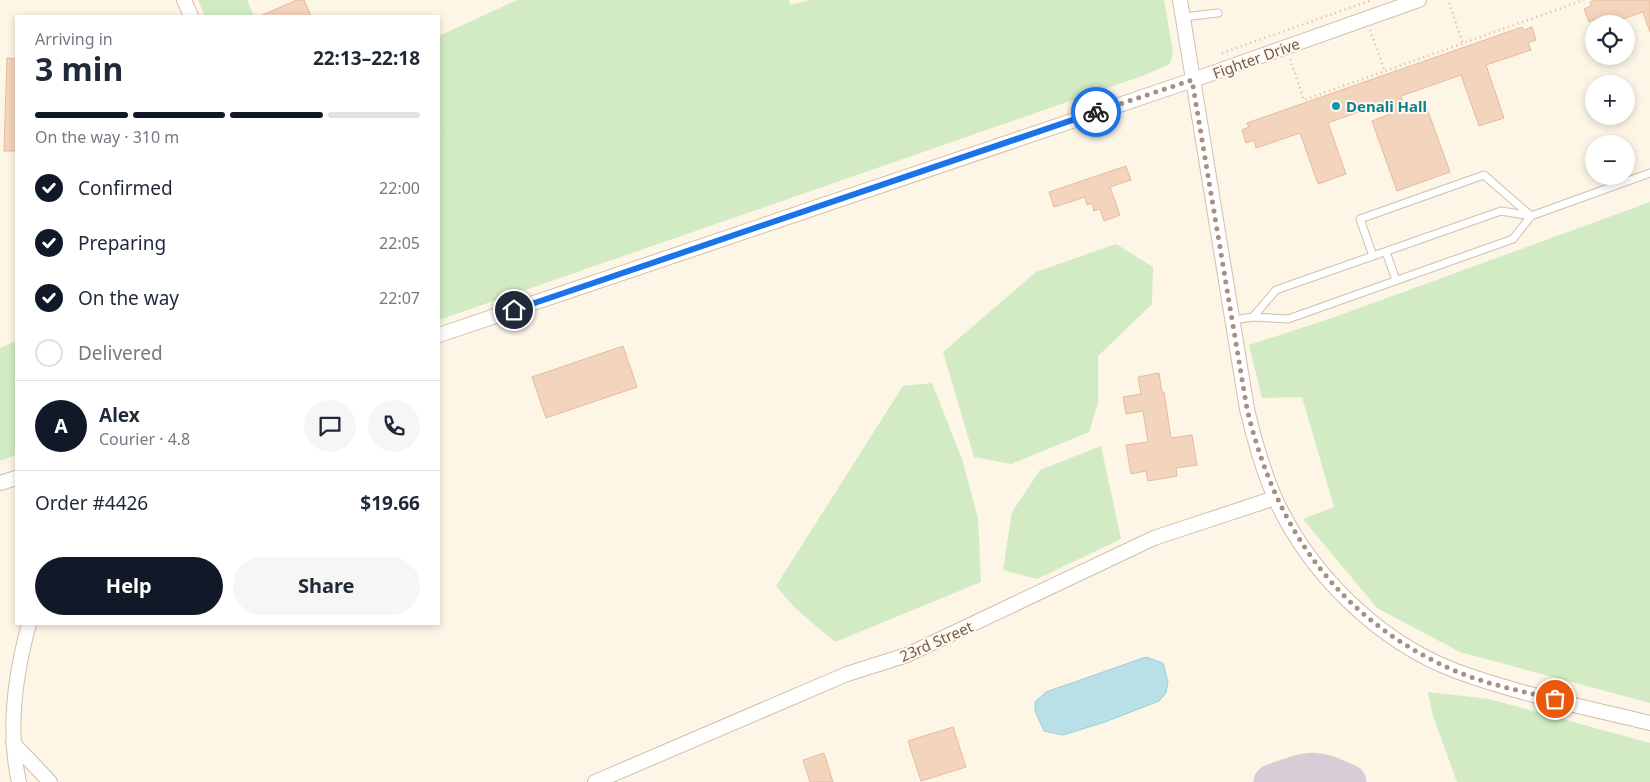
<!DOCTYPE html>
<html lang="en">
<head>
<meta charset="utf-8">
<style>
  :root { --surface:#fff; --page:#f6f6f7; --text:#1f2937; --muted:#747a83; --line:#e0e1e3; --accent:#111827 }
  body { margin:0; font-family:"Noto Sans",sans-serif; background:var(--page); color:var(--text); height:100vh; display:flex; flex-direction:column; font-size:19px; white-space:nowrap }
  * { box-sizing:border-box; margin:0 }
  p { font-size:16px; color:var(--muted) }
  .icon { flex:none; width:28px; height:28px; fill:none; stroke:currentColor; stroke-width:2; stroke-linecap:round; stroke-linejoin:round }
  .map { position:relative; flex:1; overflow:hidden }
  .sheet { position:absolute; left:15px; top:15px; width:425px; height:610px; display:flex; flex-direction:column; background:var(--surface); border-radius:0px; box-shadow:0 2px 8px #0003 }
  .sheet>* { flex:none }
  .tools { position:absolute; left:1585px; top:15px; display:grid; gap:10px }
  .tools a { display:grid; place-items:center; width:50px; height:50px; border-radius:50%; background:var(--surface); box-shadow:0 2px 8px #0003; font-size:25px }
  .pin { position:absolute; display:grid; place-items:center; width:42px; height:42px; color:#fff; margin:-21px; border:2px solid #fff; border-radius:50%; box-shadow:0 1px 5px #0007 }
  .courier { position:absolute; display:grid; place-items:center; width:50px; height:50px; margin:-25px; border:4px solid #1a73e8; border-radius:50%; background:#fff; color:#222; box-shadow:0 1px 6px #0007 }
  .overview em { font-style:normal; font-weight:700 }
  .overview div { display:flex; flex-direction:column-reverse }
  .overview { display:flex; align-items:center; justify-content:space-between; height:85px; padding:0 20px }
  h1 { font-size:32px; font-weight:700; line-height:38px }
  .bar { display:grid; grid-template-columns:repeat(4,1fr); gap:8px 5px; align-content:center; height:60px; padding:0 20px }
  .bar i { height:6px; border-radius:4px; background:var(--line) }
  .bar .active { background:var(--accent) }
  .bar p { grid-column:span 4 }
  .line { display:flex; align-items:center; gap:12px; padding:0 20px; border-top:1px solid var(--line) }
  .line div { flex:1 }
  .round { display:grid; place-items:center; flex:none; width:52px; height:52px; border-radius:26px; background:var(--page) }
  ol { padding:0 20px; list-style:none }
  li { display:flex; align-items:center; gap:15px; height:55px }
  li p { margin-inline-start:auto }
  li .icon { padding:5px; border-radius:50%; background:var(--accent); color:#fff; stroke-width:4 }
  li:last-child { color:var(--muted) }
  li i { width:28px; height:28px; border:2px solid var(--line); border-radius:50% }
  .action { display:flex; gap:10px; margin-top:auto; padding:10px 20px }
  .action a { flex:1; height:58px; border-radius:30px; background:var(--accent); color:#fff; font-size:20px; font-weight:700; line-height:58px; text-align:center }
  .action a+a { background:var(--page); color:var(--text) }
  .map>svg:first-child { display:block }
  .green { fill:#d2ebc4 }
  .water { fill:#b9dfe7; stroke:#9fced9 }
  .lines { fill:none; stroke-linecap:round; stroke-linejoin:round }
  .taxiway { stroke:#daccd6; stroke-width:35 }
  .building { fill:#f3d4bd; stroke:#e6bb9d }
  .service-casing { stroke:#d1bfae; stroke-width:9 }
  .minor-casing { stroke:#d1bfae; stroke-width:16 }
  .path { stroke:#d8b79f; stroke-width:2.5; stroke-dasharray:1 4; stroke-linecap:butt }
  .service { stroke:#fff; stroke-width:7 }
  .minor { stroke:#fff; stroke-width:14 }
  .done { stroke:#a69181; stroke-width:5; stroke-dasharray:0 9 }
  .route { stroke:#1a73e8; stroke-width:6 }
  .culture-dot { fill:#0f9aa8; stroke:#fff8ed; stroke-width:2 }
  .labels { text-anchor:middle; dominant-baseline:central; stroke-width:4; stroke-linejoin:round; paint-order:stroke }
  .street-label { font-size:15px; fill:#775b4a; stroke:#fff8ed }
  .culture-label { font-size:15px; font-weight:bold; fill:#0d838f; stroke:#fff8ed; text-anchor:start }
</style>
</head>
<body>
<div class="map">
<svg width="1650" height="782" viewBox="0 0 1650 782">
  <rect width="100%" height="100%" fill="#fdf5e6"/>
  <!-- green -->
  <g class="green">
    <path d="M198 0H247L254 16H205Z"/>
    <path d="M517 0H789L790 5 811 0H1164L1173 52 1170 64 1145 75 439 320V131L441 130 439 125V36Z"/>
    <path d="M1650 202V703L1460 652 1377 608 1303 519 1334 507 1302 397 1262 398 1249 345 1332 318Z"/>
    <path d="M1116 244 1153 267 1152 304 1098 356V403L1089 432 1011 464 974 457 943 352 1036 272Z"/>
    <path d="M16 341V455L0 461V348Z"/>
    <path d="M932 383 962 459 978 518 981 582 835 642 795 608 776 586 903 386Z"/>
    <path d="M1101 446 1121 539 1037 579 1003 570 1012 512 1040 470Z"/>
    <path d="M1428 692 1489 699 1650 743V782H1457L1433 716Z"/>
  </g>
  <!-- water -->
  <path class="water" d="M1146 657 1163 663 1168 682 1166 693 1159 701 1105 722 1063 735 1044 731 1035 711V702L1046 692Z"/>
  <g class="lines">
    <!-- taxiway -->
    <path class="taxiway" d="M1271 782C1308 769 1312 764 1349 782"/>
  </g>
  <!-- building -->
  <g class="building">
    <path d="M297 0H304L311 16H260Z"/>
    <path d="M1595 0H1650V32L1643 12 1608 24H1598L1596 19 1589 22 1584 9 1591 6 1590 2Z"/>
    <path d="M1522 27 1524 30 1532 27 1536 40 1528 43 1531 50 1486 65 1504 118 1479 126 1461 75 1401 96 1406 109 1425 103 1450 172 1397 191 1372 121 1390 114 1386 102 1328 123 1346 174 1318 184 1300 133 1256 148 1254 140 1246 143 1242 130 1249 127 1247 123Z"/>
    <path d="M7 58 16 59V151H4Z"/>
    <path d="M1126 166 1131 180 1110 187 1120 215 1104 221 1100 209 1094 211 1092 203 1087 205 1085 197 1054 207 1049 192Z"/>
    <path d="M623 346 637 387 546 418 532 377Z"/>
    <path d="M1159 373 1162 392H1164L1171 438 1192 435 1197 465 1176 468 1177 476 1148 481 1146 471 1131 474 1126 445 1148 442 1143 411 1126 414 1123 397 1141 394 1138 377Z"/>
    <path d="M953 727 966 767 921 781 908 741Z"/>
    <path d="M824 753 833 782H810L803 760Z"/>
  </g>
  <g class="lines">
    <!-- service casing -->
    <g class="service-casing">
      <g id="service">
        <path d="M1183 17 1218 13"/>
        <path d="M1386 252 1396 280"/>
        <path d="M1373 256 1360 219 1484 175 1531 216"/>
        <path d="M1253 317 1276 290 1501 211 1531 216 1650 173"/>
        <path d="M1233 320 1253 317 1288 319 1513 239 1531 216"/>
      </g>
    </g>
    <!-- minor casing -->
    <g class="minor-casing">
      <g id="minor">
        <path d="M184 0 191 16"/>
        <path d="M1180 0 1247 409C1254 439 1262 467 1274 496 1308 572 1377 641 1456 671 1518 694 1585 707 1650 723"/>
        <path d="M439 335 1193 80 1419 0"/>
        <path d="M0 483 16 478"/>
        <path d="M13 743 50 782"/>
        <path d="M19 782C7 729 15 675 29 624"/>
        <path d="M595 782 847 674 907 655 1154 538 1275 498"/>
      </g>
    </g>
    <!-- path -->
    <g class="path">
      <path d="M1449 3 1463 44"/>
      <path d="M1370 30 1385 72"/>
      <path d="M1222 53 1372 0"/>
      <path d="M1290 59 1304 100 1584 0"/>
    </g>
    <!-- service -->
    <use href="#service" class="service"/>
    <!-- minor -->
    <use href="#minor" class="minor"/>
  </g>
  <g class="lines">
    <!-- done -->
    <path class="done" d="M1096 112 1192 80 1247 409C1276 529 1337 618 1453 670 1485 684 1521 691 1555 699"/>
    <!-- route -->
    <path class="route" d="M514 310 1096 112"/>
  </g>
  <!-- markers -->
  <circle class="culture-dot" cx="1336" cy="106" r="5"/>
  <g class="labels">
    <!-- street labels -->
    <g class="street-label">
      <text transform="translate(1256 58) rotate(-20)">Fighter Drive</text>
      <text transform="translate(936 641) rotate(-24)">23rd Street</text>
    </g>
    <!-- culture labels -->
    <g class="culture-label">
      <text x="1346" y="106">Denali Hall</text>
    </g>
  </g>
</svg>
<div class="tools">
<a><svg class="icon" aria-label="locate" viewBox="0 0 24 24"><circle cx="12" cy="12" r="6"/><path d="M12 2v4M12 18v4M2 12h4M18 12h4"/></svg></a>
<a>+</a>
<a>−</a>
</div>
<div class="pin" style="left:1555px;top:699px;background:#ea580c"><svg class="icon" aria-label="bag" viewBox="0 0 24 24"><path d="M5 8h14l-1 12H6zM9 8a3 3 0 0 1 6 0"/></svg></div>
<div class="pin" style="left:514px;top:310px;background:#1f2937"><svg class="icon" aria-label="home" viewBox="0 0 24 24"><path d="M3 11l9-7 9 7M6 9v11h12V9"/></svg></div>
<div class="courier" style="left:1096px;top:112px"><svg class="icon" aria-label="bike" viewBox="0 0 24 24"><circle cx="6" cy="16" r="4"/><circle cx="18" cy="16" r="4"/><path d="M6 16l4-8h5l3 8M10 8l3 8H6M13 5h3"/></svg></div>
<section class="sheet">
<div class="overview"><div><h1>3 min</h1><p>Arriving in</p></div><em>22:13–22:18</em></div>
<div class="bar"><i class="active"></i><i class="active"></i><i class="active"></i><i></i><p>On the way · 310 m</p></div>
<ol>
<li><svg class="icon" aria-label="check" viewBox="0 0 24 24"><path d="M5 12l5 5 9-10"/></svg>Confirmed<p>22:00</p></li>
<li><svg class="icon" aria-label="check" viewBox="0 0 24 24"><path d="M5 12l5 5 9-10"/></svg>Preparing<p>22:05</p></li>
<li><svg class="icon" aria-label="check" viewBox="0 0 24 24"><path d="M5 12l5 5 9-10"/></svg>On the way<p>22:07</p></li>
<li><i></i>Delivered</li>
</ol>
<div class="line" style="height:90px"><b class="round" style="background:var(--accent);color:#fff">A</b><div><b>Alex</b><p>Courier · 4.8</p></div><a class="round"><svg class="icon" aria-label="chat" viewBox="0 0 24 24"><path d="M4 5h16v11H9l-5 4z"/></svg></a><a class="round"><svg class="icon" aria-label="phone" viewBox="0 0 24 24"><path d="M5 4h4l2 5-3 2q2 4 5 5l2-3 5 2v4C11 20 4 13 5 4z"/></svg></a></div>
<div class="line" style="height:65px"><div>Order #4426</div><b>$19.66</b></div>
<div class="action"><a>Help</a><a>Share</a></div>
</section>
</div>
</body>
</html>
